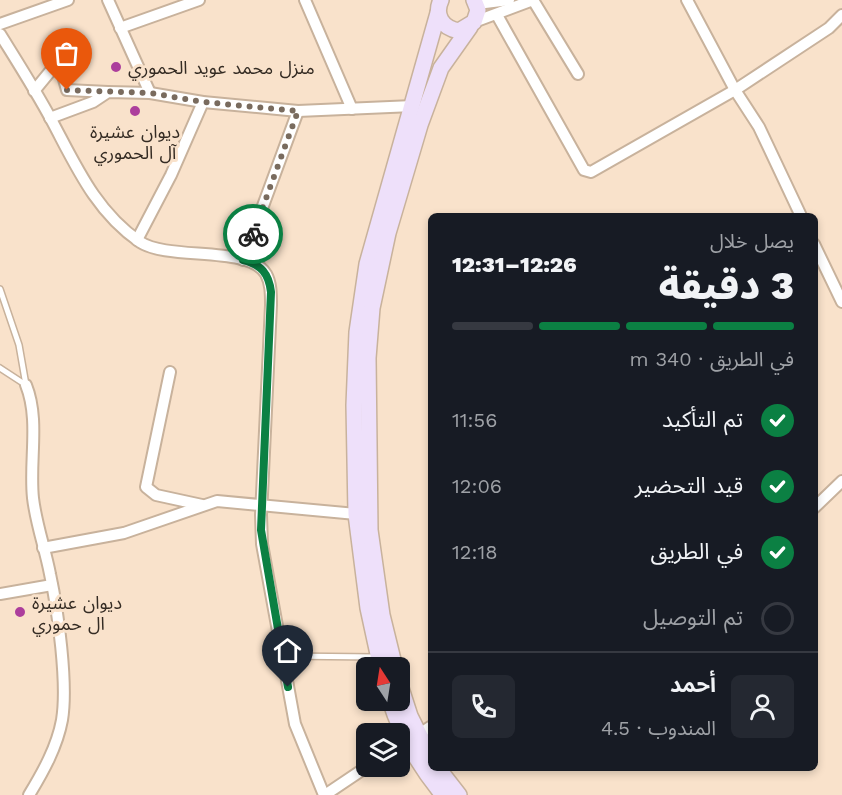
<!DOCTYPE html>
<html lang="ar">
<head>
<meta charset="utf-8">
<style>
  :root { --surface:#171b24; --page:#242831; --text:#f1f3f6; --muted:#9ea1a6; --line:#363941; --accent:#0b8043 }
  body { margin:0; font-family:"Work Sans","Noto Sans Arabic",sans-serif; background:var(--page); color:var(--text); direction:rtl; height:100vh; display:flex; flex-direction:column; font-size:22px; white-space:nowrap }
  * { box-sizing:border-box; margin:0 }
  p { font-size:20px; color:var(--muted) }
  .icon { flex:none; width:33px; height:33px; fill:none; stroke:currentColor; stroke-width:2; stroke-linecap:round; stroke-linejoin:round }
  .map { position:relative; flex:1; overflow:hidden; direction:ltr }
  .details { position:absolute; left:428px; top:213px; width:390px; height:558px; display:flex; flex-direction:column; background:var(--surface); border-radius:9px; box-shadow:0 3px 9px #0003; direction:rtl }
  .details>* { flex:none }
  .needle { width:39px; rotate:348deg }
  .fabs { position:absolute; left:356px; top:657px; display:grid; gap:12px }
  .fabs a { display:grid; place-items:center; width:54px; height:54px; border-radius:9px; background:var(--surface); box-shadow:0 3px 9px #0003; font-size:30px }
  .pin { position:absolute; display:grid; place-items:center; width:51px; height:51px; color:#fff; margin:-62px -26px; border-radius:50% 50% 50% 0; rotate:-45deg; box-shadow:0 0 6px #0007 }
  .pin .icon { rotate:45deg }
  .courier { position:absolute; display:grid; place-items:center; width:60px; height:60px; margin:-30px; border:4px solid #0b8043; border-radius:50%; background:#fff; color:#222; box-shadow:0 2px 8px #0007 }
  .headline em { font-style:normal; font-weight:800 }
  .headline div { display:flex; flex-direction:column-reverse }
  .headline { display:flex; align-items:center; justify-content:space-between; height:102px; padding:0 24px }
  h1 { font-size:39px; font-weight:800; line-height:45px }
  .bar { display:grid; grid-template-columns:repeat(4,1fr); gap:9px 6px; align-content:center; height:72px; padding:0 24px }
  .bar i { height:8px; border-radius:4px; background:var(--line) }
  .bar .current { background:var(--accent) }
  .bar p { grid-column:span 4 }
  .line { display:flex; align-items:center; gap:15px; padding:0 24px; border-top:2px solid var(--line) }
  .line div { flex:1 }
  .round { display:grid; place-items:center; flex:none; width:63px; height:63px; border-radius:9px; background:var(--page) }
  ol { padding:0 24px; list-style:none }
  li { display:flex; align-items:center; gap:18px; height:66px }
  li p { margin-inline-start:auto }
  li .icon { padding:6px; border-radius:50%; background:var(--accent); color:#fff; stroke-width:4 }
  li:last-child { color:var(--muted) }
  li i { width:33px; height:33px; border:3px solid var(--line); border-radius:50% }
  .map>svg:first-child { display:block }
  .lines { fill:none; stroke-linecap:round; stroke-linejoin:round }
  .lane-casing { stroke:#c8b29c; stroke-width:8 }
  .street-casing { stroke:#c8b29c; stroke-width:14 }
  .secondary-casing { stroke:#c8b29c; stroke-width:18 }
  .lane { stroke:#fff; stroke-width:5 }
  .street { stroke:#fff; stroke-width:10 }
  .secondary { stroke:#eee0fa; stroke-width:15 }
  .done { stroke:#796b5e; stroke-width:6; stroke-dasharray:0 10.8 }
  .route { stroke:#0b8043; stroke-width:8 }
  .poi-dot { fill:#ac3e9c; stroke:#f9e2cb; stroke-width:2 }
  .labels { text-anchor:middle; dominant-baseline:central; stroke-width:6; stroke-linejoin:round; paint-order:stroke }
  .poi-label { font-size:18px; fill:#342b23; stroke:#f9e2cb; text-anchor:start }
</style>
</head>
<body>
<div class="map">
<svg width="842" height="795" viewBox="0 0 842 795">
  <rect width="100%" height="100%" fill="#f9e2cb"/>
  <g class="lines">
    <!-- lane casing -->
    <g class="lane-casing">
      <g id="lane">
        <path d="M0 289 19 345 26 385"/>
        <path d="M0 368 26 385"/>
        <path d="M283 656 376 657"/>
      </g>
    </g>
    <!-- street casing -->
    <g class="street-casing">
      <g id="street">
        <path d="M108 0 150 93"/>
        <path d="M305 0 352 109"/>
        <path d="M533 0 578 74"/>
        <path d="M687 0 735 90 759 127 801 216"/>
        <path d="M477 4 509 0"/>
        <path d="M497 15 584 170 591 172 735 90 829 28 842 15"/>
        <path d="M474 22 533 0"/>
        <path d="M0 24 68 0"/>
        <path d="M120 28 199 0"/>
        <path d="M0 34C18 63 36 91 52 121 76 166 96 212 140 242 169 261 249 245 266 274 271 283 271 294 271 305L261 515 262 544 295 724 324 795"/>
        <path d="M34 91 57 63 60 65 67 90 108 92"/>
        <path d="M50 118 93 102 108 92 150 93 203 102 298 111 413 106"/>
        <path d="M137 240 171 175 203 102"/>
        <path d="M814 244 842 302"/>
        <path d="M243 260 298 111"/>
        <path d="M170 372 146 487 156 495 202 505"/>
        <path d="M26 385C40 420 29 461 33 498 36 524 45 548 50 574 58 611 68 684 62 720 57 747 43 772 29 795"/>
        <path d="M814 508 842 481"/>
        <path d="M43 548 124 533 217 501 356 514"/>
        <path d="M0 594 52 585"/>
        <path d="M418 735 430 727"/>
        <path d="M325 795 368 766"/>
      </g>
    </g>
    <!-- secondary casing -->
    <g class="secondary-casing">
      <g id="secondary">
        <path d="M441 0C434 15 442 28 459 31L474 22 478 10 474 0"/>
        <path d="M381 668 368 608 356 514 354 405 357 332 367 264 438 13"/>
        <path d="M395 668 382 615 370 530 368 358 372 308 388 233 420 125 441 68 470 27"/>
        <path d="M399 682 410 716 430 756"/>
        <path d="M390 700C401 736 420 767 443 795"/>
        <path d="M438 768 459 795"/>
      </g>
    </g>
    <!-- lane -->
    <use href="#lane" class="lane"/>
    <!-- street -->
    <use href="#street" class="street"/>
    <!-- secondary -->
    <use href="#secondary" class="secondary"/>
  </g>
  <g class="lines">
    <!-- done -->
    <path class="done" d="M67 90 150 93 203 102 298 111 253 234"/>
    <!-- route -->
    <path class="route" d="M253 234 243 260C261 264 269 274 271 292L261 530 288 687"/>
  </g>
  <!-- markers -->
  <g class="poi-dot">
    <circle cx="116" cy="67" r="6"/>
    <circle cx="135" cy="111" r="6"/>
    <circle cx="20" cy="612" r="6"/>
  </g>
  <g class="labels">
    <!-- poi labels -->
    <g class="poi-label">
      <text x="128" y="67">منزل محمد عويد الحموري</text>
      <text x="135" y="131" text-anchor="middle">ديوان عشيرة<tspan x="135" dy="21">آل الحموري</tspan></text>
      <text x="32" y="602">ديوان عشيرة<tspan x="32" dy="21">ال حموري</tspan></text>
    </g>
  </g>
</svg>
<div class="fabs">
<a><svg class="needle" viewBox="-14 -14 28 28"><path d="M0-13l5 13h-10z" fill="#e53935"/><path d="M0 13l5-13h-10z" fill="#9ea1a6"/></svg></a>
<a><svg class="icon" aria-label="layers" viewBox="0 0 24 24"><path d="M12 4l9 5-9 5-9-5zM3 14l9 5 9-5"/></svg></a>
</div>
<div class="pin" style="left:67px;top:90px;background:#ea580c"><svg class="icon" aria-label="bag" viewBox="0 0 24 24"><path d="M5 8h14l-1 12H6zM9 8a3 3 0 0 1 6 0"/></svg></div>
<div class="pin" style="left:288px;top:687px;background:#1f2937"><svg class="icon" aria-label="home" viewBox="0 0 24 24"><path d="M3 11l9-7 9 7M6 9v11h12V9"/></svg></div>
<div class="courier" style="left:253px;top:234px"><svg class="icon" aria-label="bike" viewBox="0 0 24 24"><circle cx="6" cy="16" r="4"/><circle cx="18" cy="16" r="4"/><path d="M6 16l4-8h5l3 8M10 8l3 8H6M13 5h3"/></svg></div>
<section class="details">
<div class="headline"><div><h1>3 دقيقة</h1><p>يصل خلال</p></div><em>12:26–12:31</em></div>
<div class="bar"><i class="current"></i><i class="current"></i><i class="current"></i><i></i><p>في الطريق · 340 m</p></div>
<ol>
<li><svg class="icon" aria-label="check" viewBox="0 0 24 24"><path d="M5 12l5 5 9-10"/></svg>تم التأكيد<p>11:56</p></li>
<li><svg class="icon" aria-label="check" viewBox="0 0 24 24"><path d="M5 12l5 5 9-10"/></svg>قيد التحضير<p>12:06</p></li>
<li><svg class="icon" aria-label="check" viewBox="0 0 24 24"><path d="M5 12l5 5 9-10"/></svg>في الطريق<p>12:18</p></li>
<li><i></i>تم التوصيل</li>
</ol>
<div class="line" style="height:108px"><a class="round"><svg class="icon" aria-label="person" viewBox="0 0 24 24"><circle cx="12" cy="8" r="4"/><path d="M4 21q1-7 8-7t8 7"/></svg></a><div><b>أحمد</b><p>المندوب · 4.5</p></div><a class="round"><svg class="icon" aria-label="phone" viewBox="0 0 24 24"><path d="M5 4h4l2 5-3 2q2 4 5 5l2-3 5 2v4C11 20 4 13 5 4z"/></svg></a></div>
</section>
</div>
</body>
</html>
